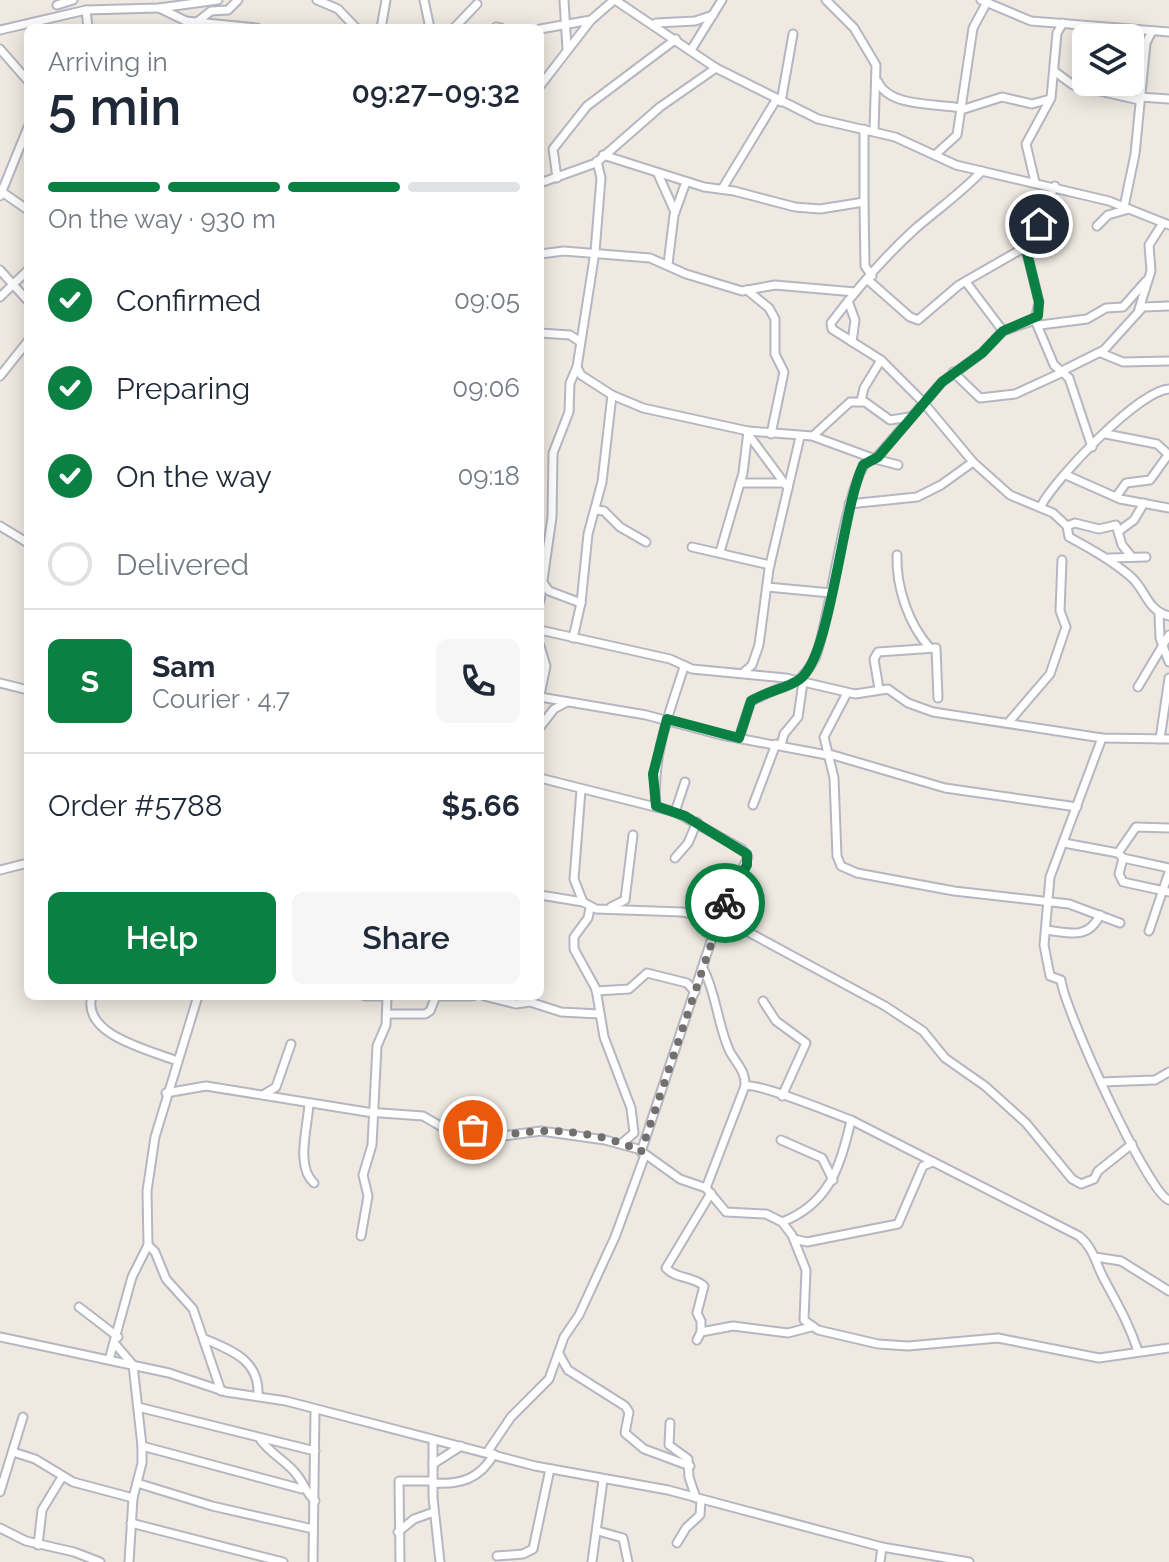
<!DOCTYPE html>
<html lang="en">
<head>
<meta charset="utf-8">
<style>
  :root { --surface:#fff; --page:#f6f6f7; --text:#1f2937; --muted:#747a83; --line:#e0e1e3; --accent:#0b8043 }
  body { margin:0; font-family:Raleway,sans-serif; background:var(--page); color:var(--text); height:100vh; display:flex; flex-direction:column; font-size:30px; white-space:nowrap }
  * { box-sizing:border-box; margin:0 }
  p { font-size:26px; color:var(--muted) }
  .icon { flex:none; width:44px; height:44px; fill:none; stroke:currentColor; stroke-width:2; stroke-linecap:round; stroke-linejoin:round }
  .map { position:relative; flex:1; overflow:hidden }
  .details { position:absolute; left:24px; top:24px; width:520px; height:976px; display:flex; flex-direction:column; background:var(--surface); border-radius:12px; box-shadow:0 4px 20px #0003 }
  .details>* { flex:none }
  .tools { position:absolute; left:1072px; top:24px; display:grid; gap:16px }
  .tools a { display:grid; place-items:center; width:72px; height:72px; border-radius:12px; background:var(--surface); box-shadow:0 4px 20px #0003; font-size:40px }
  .pin { position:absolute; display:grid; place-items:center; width:68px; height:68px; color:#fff; margin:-34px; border:4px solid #fff; border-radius:50%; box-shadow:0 2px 8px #0007 }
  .courier { position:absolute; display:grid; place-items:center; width:80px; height:80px; margin:-40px; border:6px solid #0b8043; border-radius:50%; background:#fff; color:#222; box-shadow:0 2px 10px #0007 }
  .summary em { font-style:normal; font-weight:600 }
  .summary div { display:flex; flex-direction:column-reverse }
  .summary { display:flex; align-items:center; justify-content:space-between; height:136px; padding:0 24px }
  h1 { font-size:52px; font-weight:600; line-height:60px }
  .bar { display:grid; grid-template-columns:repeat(4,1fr); gap:12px 8px; align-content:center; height:96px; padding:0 24px }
  .bar i { height:10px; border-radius:6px; background:var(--line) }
  .bar .selected { background:var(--accent) }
  .bar p { grid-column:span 4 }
  .line { display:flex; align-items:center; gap:20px; padding:0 24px; border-top:2px solid var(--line) }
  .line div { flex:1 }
  .round { display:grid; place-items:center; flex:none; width:84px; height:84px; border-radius:12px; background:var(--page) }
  ol { padding:0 24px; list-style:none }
  li { display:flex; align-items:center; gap:24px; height:88px }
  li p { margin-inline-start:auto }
  li .icon { padding:8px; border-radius:50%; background:var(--accent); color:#fff; stroke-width:4 }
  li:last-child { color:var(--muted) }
  li i { width:44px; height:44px; border:4px solid var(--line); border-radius:50% }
  .button { display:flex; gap:16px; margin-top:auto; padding:16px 24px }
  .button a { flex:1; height:92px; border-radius:12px; background:var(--accent); color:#fff; font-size:32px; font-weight:600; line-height:92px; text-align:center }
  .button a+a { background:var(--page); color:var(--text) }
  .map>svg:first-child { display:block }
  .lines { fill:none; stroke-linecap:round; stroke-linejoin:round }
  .street-casing { stroke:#b4b7c1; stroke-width:11 }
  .street { stroke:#fff; stroke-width:7 }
  .done { stroke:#726f6d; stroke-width:8; stroke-dasharray:0 14.4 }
  .route { stroke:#0b8043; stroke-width:10 }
</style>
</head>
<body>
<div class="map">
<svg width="1169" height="1562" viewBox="0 0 1169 1562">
  <rect width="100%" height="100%" fill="#efe9e1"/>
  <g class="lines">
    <!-- street casing -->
    <g class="street-casing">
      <g id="street">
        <path d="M317 0 338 9 356 28"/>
        <path d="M424 0 430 28"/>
        <path d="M564 0 567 49"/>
        <path d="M615 0 716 68 818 119 895 137 956 165 1109 201 1169 225"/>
        <path d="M826 0 854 28 876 65 874 131"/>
        <path d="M981 0 1031 21 1169 32"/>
        <path d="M57 5 73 0"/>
        <path d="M159 8 186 21 257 28"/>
        <path d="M86 10 88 28"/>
        <path d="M197 22 211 11 228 10 238 0"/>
        <path d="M656 23 695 21 713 15"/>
        <path d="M496 27 501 28"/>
        <path d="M381 28 386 0"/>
        <path d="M454 28 477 4"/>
        <path d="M540 29 591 20"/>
        <path d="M0 30 86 10 159 8 218 0"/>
        <path d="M0 49 28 81"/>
        <path d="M691 50 722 0"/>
        <path d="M1054 71 1073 85 1139 100"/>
        <path d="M878 82C890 108 938 103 961 108"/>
        <path d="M540 86 591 20 614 0"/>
        <path d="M1140 97 1169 99"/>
        <path d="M781 102 793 34"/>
        <path d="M961 110 1002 97 1032 104 1050 99"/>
        <path d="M603 155 704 187 734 191 795 207 820 209 864 202V129"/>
        <path d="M935 155 957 135 973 28 987 2"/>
        <path d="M597 161 601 178 595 252 577 367 581 375 612 395 643 408 748 431 812 436 875 459 942 382 982 353 1003 331 1035 320"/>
        <path d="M982 171C961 193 938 209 915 229 885 256 856 290 831 323L832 329 881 360 923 402 973 462 1010 495 1053 513 1067 526 1069 537C1091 549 1111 560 1130 576 1146 589 1146 610 1169 616"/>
        <path d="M658 174 675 212"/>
        <path d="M557 178 553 149 587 106 676 39"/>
        <path d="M1035 182 1026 144 1051 98 1057 33 1063 23"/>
        <path d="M540 183 596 163 660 107 716 68"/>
        <path d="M722 189 776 100"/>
        <path d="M2 192 28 210"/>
        <path d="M0 196 28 127"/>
        <path d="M864 202 865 266 872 276"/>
        <path d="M1124 207 1135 154 1146 43 1152 31"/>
        <path d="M1097 226 1108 215 1129 209"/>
        <path d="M540 254 564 251 650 258 686 274 742 291 775 285 855 292"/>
        <path d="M668 264 674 215 686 182"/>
        <path d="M0 270 28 301"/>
        <path d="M868 280 910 317 918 320 959 285 1027 246"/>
        <path d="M966 282 1003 331"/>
        <path d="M747 290 769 308 775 319V354L784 372 771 434"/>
        <path d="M0 297 28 270"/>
        <path d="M848 301 855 320 852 342"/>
        <path d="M1139 309 1151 271 1149 245 1163 223"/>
        <path d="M1035 320 1039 302 1026 249 1055 186"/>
        <path d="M1035 320 1054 365 1069 378 1092 447"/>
        <path d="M1040 325 1087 319 1106 308 1123 307 1146 281"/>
        <path d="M540 333 570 335 579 341"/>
        <path d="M1101 353 1123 362 1169 361"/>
        <path d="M1062 371 1104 350 1143 307 1169 306"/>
        <path d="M953 372 980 398 1015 394 1063 372"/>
        <path d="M0 376 28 341"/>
        <path d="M861 401 864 388 881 360"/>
        <path d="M748 434 788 488"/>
        <path d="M1106 434 1157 444 1169 455"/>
        <path d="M814 435 850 402H865L890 420 910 417"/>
        <path d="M875 459 898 465"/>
        <path d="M1066 475 1120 499 1169 508"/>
        <path d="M740 483H784"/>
        <path d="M1116 497 1126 483 1150 480 1168 455"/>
        <path d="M849 504 917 497 941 485 973 462"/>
        <path d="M1041 506C1055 479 1138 391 1169 389"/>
        <path d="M596 510 604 511 620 527 646 542"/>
        <path d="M0 526 28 543"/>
        <path d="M1067 526 1075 523 1099 529 1116 525 1122 545 1131 556"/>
        <path d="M1119 531 1134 520 1144 503"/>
        <path d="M692 547 770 565"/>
        <path d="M720 552 743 473 748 431"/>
        <path d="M897 555C896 586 908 624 930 648"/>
        <path d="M1109 558 1146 557"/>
        <path d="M544 584 549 591 581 603"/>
        <path d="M767 587 831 593"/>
        <path d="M540 601 552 517 553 453 569 412 570 383 577 367"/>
        <path d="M1159 613 1160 638 1169 662"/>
        <path d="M540 630 670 659 692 669 786 678 855 694 888 689 908 703 933 712 1102 738 1169 739"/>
        <path d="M573 638 581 603 588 534 602 482 612 395"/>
        <path d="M540 646 546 666 540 695"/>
        <path d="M743 673 752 665 759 645 769 569 800 437"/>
        <path d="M798 681C805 673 812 666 816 656 829 624 847 468 871 459"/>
        <path d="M0 683 28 690"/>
        <path d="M1138 687 1169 635"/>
        <path d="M879 689 874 659 878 652 936 648 938 698"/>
        <path d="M847 693 824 737 834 778 837 856 841 866 857 873 954 891 1069 904 1120 923"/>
        <path d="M540 697 646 715 721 735 827 755"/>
        <path d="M1008 723 1050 674 1066 627 1060 611 1062 560"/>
        <path d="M540 727 554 709 567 702"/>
        <path d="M739 738 751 701 795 681"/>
        <path d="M1102 738 1050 877 1044 945 1050 976 1061 980C1064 1009 1149 1195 1169 1200"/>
        <path d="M1160 739 1169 678"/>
        <path d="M781 745 784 734 798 717 803 682"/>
        <path d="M826 753 945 788 1077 807"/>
        <path d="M540 778 675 812 742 849 748 857 719 917 641 1152"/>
        <path d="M581 790 574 879 583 902"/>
        <path d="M753 805 776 744"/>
        <path d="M656 806C652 756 669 714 684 667"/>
        <path d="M675 812 685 782"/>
        <path d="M1064 843 1118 853 1136 827 1169 828"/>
        <path d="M1118 853 1123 858 1119 874 1123 882 1169 892"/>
        <path d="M675 858 688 843 697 822"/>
        <path d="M1123 858 1169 868"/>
        <path d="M0 870 28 863"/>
        <path d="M540 895 583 902 596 909 682 912 726 920 885 1006 923 1031 945 1058 985 1086 1026 1123 1072 1179 1081 1184 1094 1179 1098 1171 1132 1144"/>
        <path d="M611 907 625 900 633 835"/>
        <path d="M590 908 588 918 574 937V949L596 989 604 1037 631 1108 634 1133 621 1144"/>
        <path d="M1046 930C1069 933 1088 940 1100 915"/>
        <path d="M1149 931 1169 872"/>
        <path d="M703 968C717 995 717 1024 730 1052 737 1064 746 1072 745 1086"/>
        <path d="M596 991 629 989 647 973 687 983 695 992"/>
        <path d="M92 996C81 1035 150 1050 177 1061"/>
        <path d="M365 996H389"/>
        <path d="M436 996H473"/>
        <path d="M484 996 516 1004 530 1002 561 1012 599 1014"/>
        <path d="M763 1001 776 1021 806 1043 782 1096"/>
        <path d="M387 1014H425L430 1011 436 996"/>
        <path d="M1101 1082 1155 1080 1169 1072"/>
        <path d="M166 1093 206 1086 367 1112 423 1116 442 1127 464 1128 496 1137 541 1131 605 1140 638 1149 680 1179 706 1188 726 1212 766 1214 782 1222 792 1235 806 1270 804 1320 818 1330 878 1344 908 1346 998 1338 1099 1358 1169 1348"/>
        <path d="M263 1095 276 1087 291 1044"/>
        <path d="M309 1103C308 1127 295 1166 314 1183"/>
        <path d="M781 1140 822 1158 833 1180"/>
        <path d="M706 1188 745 1086C757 1082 834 1114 851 1120L1079 1236C1094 1248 1096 1265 1105 1281 1118 1305 1129 1324 1138 1351"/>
        <path d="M782 1222C829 1204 841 1166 851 1120"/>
        <path d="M361 1236 368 1196 363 1175 372 1145 377 1046 386 1025 387 997"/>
        <path d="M794 1239 807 1242 898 1224 923 1166 933 1162"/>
        <path d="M148 1245 155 1252 166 1279 193 1309 221 1391"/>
        <path d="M1095 1257 1121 1261 1169 1291"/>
        <path d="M79 1307 118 1337"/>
        <path d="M701 1332V1321L697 1313 704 1286C693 1276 675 1279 666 1268L711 1193"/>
        <path d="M0 1337 169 1373 226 1392 286 1401 535 1466 668 1490 882 1547 969 1562"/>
        <path d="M205 1339C232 1351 260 1360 258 1396"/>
        <path d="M697 1340 701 1332 733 1326 788 1333 811 1327"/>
        <path d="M116 1345 133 1365 142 1446V1463L133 1498 129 1562"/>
        <path d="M559 1354 568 1370 625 1406 629 1412 625 1433 644 1449 690 1466"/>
        <path d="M109 1360 132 1277 148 1245 147 1191 155 1137 198 996"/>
        <path d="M138 1407 315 1451"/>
        <path d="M670 1423 669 1445 688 1459 689 1477 696 1498"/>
        <path d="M260 1439C270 1454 287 1461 297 1475 304 1484 306 1492 315 1501"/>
        <path d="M433 1440V1498L440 1562"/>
        <path d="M142 1446 302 1489"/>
        <path d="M488 1451 511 1417 549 1379 564 1337 579 1315 615 1237 645 1155"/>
        <path d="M13 1452 35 1459 73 1482 133 1498"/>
        <path d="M433 1464 461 1446"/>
        <path d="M137 1483 212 1506 313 1529"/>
        <path d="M433 1483C460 1485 480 1479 494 1454"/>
        <path d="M0 1492 23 1417"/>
        <path d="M131 1523 283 1562"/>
        <path d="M0 1528 26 1541 74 1552 100 1562"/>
        <path d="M598 1531 623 1538 628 1562"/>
        <path d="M398 1532 414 1519 434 1512"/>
        <path d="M677 1543 686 1528 700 1515 701 1500"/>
        <path d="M38 1545 42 1510 62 1477"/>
        <path d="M497 1556 523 1554 533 1549 550 1469"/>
        <path d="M313 1562 315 1410"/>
        <path d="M400 1562 399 1481H433"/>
        <path d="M592 1562 603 1480"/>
        <path d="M880 1562 882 1547"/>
      </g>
    </g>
    <!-- street -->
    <use href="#street" class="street"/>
  </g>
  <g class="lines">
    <!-- done -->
    <path class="done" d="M473 1130C503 1139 513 1132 542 1131 572 1130 615 1137 641 1152L725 903"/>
    <!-- route -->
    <path class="route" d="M725 903 747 865V854L685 816 656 806 653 774 667 719 739 738 751 701C766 691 787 689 800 679 831 656 842 510 863 465L878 457 942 382 982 353 1003 331 1038 316 1039 302 1026 249 1039 224"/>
  </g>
</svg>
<div class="tools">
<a><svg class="icon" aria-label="layers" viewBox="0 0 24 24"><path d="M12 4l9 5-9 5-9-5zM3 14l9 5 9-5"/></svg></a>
</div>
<div class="pin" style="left:473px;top:1130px;background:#ea580c"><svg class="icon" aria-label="bag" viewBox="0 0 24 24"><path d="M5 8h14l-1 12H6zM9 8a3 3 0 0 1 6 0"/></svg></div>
<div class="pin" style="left:1039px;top:224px;background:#1f2937"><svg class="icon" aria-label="home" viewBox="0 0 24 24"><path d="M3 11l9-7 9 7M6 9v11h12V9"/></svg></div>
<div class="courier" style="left:725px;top:903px"><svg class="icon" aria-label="bike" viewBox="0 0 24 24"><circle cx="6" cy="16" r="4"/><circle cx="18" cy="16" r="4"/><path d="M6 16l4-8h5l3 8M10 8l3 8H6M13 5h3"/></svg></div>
<section class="details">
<div class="summary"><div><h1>5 min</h1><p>Arriving in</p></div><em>09:27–09:32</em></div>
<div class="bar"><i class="selected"></i><i class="selected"></i><i class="selected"></i><i></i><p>On the way · 930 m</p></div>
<ol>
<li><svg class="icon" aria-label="check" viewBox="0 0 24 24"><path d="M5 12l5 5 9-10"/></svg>Confirmed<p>09:05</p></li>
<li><svg class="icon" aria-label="check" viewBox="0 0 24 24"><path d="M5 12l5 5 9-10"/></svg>Preparing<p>09:06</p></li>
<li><svg class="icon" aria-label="check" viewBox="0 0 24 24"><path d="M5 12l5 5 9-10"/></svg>On the way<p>09:18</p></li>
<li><i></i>Delivered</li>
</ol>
<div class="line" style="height:144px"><b class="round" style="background:var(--accent);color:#fff">S</b><div><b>Sam</b><p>Courier · 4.7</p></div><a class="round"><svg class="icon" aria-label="phone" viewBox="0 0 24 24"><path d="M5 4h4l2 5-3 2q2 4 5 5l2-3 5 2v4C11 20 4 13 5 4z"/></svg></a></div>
<div class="line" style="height:104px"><div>Order #5788</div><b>$5.66</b></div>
<div class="button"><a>Help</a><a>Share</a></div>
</section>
</div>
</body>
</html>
